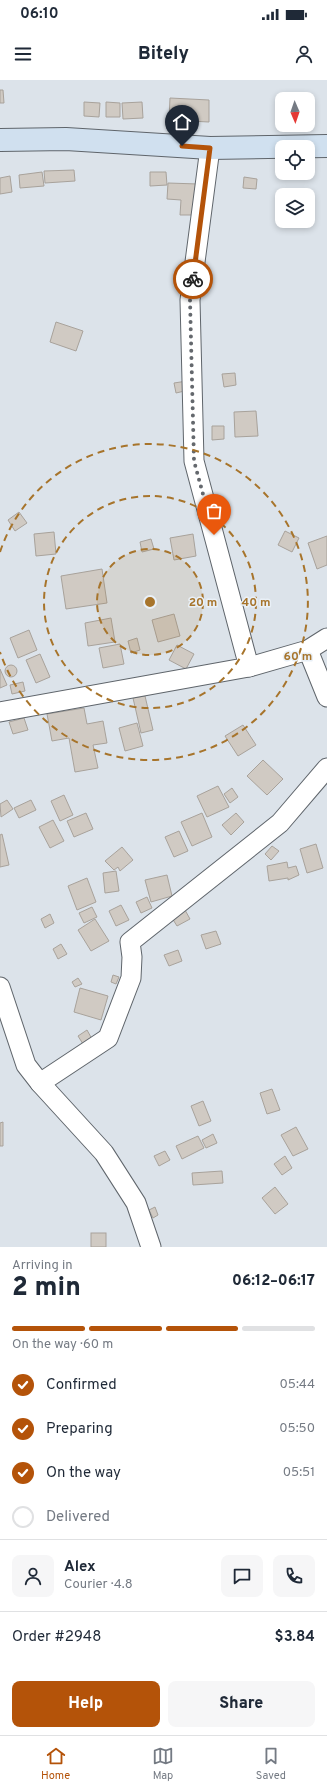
<!DOCTYPE html>
<html lang="en">
<head>
<meta charset="utf-8">
<style>
  :root { --surface:#fff; --page:#f6f6f7; --text:#1f2937; --muted:#747a83; --line:#e0e1e3; --accent:#b45309 }
  body { margin:0; font-family:Overpass,sans-serif; background:var(--page); color:var(--text); height:100vh; display:flex; flex-direction:column; font-size:15px; white-space:nowrap }
  * { box-sizing:border-box; margin:0 }
  p { font-size:13px; color:var(--muted) }
  .icon { flex:none; width:22px; height:22px; fill:none; stroke:currentColor; stroke-width:2; stroke-linecap:round; stroke-linejoin:round }
  .map { position:relative; height:1167px; overflow:hidden }
  .side { display:flex; flex-direction:column; background:var(--surface); flex:1 }
  .side>* { flex:none }
  .needle { width:26px; rotate:178deg }
  .fabs { position:absolute; left:275px; top:12px; display:grid; gap:8px }
  .fabs a { display:grid; place-items:center; width:40px; height:40px; border-radius:8px; background:var(--surface); box-shadow:0 2px 6px #0003; font-size:20px }
  .pin { position:absolute; display:grid; place-items:center; width:34px; height:34px; color:#fff; margin:-41px -17px; border-radius:50% 50% 50% 0; rotate:-45deg; box-shadow:0 0 4px #0007 }
  .pin .icon { rotate:45deg }
  .courier { position:absolute; display:grid; place-items:center; width:40px; height:40px; margin:-20px; border:3px solid #b45309; border-radius:50%; background:#fff; color:#222; box-shadow:0 1px 5px #0007 }
  .headline em { font-style:normal; font-weight:800 }
  .headline div { display:flex; flex-direction:column-reverse }
  .headline { display:flex; align-items:center; justify-content:space-between; height:68px; padding:0 12px }
  h1 { font-size:26px; font-weight:800; line-height:30px }
  .bar { display:grid; grid-template-columns:repeat(4,1fr); gap:6px 4px; align-content:center; height:48px; padding:0 12px }
  .bar i { height:5px; border-radius:3px; background:var(--line) }
  .bar .active { background:var(--accent) }
  .bar p { grid-column:span 4 }
  .line { display:flex; align-items:center; gap:10px; padding:0 12px; border-top:1px solid var(--line) }
  .line div { flex:1 }
  .round { display:grid; place-items:center; flex:none; width:42px; height:42px; border-radius:8px; background:var(--page) }
  ol { padding:0 12px; list-style:none }
  li { display:flex; align-items:center; gap:12px; height:44px }
  li p { margin-inline-start:auto }
  li .icon { padding:4px; border-radius:50%; background:var(--accent); color:#fff; stroke-width:4 }
  li:last-child { color:var(--muted) }
  li i { width:22px; height:22px; border:2px solid var(--line); border-radius:50% }
  .action { display:flex; gap:8px; margin-top:auto; padding:8px 12px }
  .action a { flex:1; height:46px; border-radius:8px; background:var(--accent); color:#fff; font-size:16px; font-weight:800; line-height:46px; text-align:center }
  .action a+a { background:var(--page); color:var(--text) }
  .status { display:flex; justify-content:space-between; align-items:center; height:28px; padding:0 20px; background:var(--surface); direction:ltr }
  .status svg { height:11px; fill:currentColor }
  header { display:flex; justify-content:space-between; align-items:center; height:52px; padding:0 12px; background:var(--surface); font-size:18px; font-weight:800 }
  .tab-bar { display:flex; justify-content:space-around; align-items:center; height:56px; border-top:1px solid var(--line); background:var(--surface); font-size:11px; color:var(--muted) }
  .tab-bar a { display:grid; justify-items:center; gap:2px }
  .tab-bar .active { color:var(--accent) }
  .map>svg:first-child { display:block }
  .building { fill:#d0cac3; stroke:#a8a29b }
  .lines { fill:none; stroke-linecap:round; stroke-linejoin:round }
  .street-casing { stroke:#5f656b; stroke-width:21 }
  .secondary-casing { stroke:#5f656b; stroke-width:24 }
  .street { stroke:#fff; stroke-width:19 }
  .secondary { stroke:#d0e0ef; stroke-width:22 }
  .done { stroke:#64686d; stroke-width:4; stroke-dasharray:0 7.2 }
  .route { stroke:#b45309; stroke-width:5 }
  .ring { fill:none; stroke:#a7742b; stroke-width:2; stroke-dasharray:7 5 }
  .centre { fill:#a7742b; stroke:#e9f0f7; stroke-width:2 }
  .ring-label { font-size:12px; text-anchor:middle; font-weight:bold; fill:#a7742b; stroke:#e9f0f7; stroke-width:3; stroke-linejoin:round; paint-order:stroke }
</style>
</head>
<body>
<div class="status"><b>06:10</b><svg viewBox="0 0 49 12"><path d="M0 12V9h3v3zM5 12V6h3v6zM10 12V3h3v9zM15 12V0h3v12zM26 1h20v11H26zM47 4h2v5h-2z"/></svg></div>
<header><svg class="icon" aria-label="menu" viewBox="0 0 24 24"><path d="M4 6h16M4 12h16M4 18h16"/></svg>Bitely<svg class="icon" aria-label="person" viewBox="0 0 24 24"><circle cx="12" cy="8" r="4"/><path d="M4 21q1-7 8-7t8 7"/></svg></header>
<div class="map">
<svg width="327" height="1167" viewBox="0 0 327 1167">
  <rect width="100%" height="100%" fill="#dce3ea"/>
  <!-- building -->
  <g class="building">
    <path d="M0 10H3L4 23H0Z"/>
    <path d="M170 18 209 20V42L169 40Z"/>
    <path d="M84 22 100 23 99 37 84 36Z"/>
    <path d="M106 22 120 23V37H106Z"/>
    <path d="M142 22 143 38 123 39 122 23Z"/>
    <path d="M74 90 75 101 45 103 44 91Z"/>
    <path d="M42 92 44 106 20 108 19 95Z"/>
    <path d="M150 92H166L167 105 150 106Z"/>
    <path d="M10 96 12 112 0 114V98Z"/>
    <path d="M244 97 257 99 256 109 243 108Z"/>
    <path d="M168 103 198 104 197 135H180L181 120 167 119Z"/>
    <path d="M56 242 83 251 76 271 50 262Z"/>
    <path d="M235 293 236 305 224 307 222 294Z"/>
    <path d="M187 301 189 310 176 313 174 303Z"/>
    <path d="M256 331 258 356 235 357 234 332Z"/>
    <path d="M212 346H224V359L212 360Z"/>
    <path d="M19 432 27 443 15 451 8 440Z"/>
    <path d="M285 451 299 458 292 472 278 465Z"/>
    <path d="M54 452 56 474 36 476 34 454Z"/>
    <path d="M193 454 196 476 174 480 170 458Z"/>
    <path d="M327 456V485L317 489 308 463Z"/>
    <path d="M151 459 154 469 142 472 140 462Z"/>
    <path d="M102 489 107 523 66 529 61 496Z"/>
    <path d="M174 534 180 556 158 562 152 540Z"/>
    <path d="M111 538 115 562 88 566 85 543Z"/>
    <path d="M29 550 37 570 18 578 10 558Z"/>
    <path d="M137 558 140 570 131 573 128 561Z"/>
    <path d="M120 564 124 584 103 588 99 568Z"/>
    <path d="M177 565 194 574 186 589 169 580Z"/>
    <path d="M40 574 50 597 36 603 26 580Z"/>
    <circle cx="11" cy="591" r="6"/>
    <path d="M0 589 7 605 0 608Z"/>
    <path d="M23 602 25 611 12 614 10 605Z"/>
    <path d="M145 616 153 650 141 653 133 618Z"/>
    <path d="M84 628 87 644 103 641 107 663 93 665 98 688 75 692 69 658 52 661 47 634Z"/>
    <path d="M24 638 28 650 13 654 9 642Z"/>
    <path d="M137 643 143 666 125 671 119 648Z"/>
    <path d="M243 645 256 665 238 676 225 656Z"/>
    <path d="M263 680 283 699 267 715 247 696Z"/>
    <path d="M218 706 229 727 207 737 197 716Z"/>
    <path d="M232 708 238 717 230 723 224 714Z"/>
    <path d="M64 715 73 735 60 741 51 721Z"/>
    <path d="M7 720 13 729 1 737 0 724Z"/>
    <path d="M31 720 36 730 19 738 14 728Z"/>
    <path d="M86 733 93 749 74 757 67 741Z"/>
    <path d="M202 733 212 757 192 766 181 742Z"/>
    <path d="M236 733 244 742 231 755 222 745Z"/>
    <path d="M53 740 64 761 50 768 39 747Z"/>
    <path d="M179 751 188 771 174 777 165 757Z"/>
    <path d="M2 754 9 785 0 787V755Z"/>
    <path d="M316 764 323 788 307 793 300 769Z"/>
    <path d="M272 766 279 771 271 780 265 774Z"/>
    <path d="M122 767 133 780 120 791 118 787 114 790 105 781Z"/>
    <path d="M287 782 288 788 296 786 299 795 288 800V798L269 801 267 786Z"/>
    <path d="M116 791 119 811 105 813 103 793Z"/>
    <path d="M167 795 172 816 151 822 145 800Z"/>
    <path d="M87 798 96 822 77 830 68 806Z"/>
    <path d="M147 817 152 828 141 833 136 822Z"/>
    <path d="M121 825 129 840 116 846 109 831Z"/>
    <path d="M92 827 97 837 84 843 79 833Z"/>
    <path d="M185 830 190 839 177 846 172 838Z"/>
    <path d="M50 834 54 843 45 848 41 839Z"/>
    <path d="M95 839 109 861 91 871 78 850Z"/>
    <path d="M216 851 221 864 206 869 201 855Z"/>
    <path d="M61 864 67 874 58 879 53 869Z"/>
    <path d="M178 870 182 881 169 886 164 875Z"/>
    <path d="M113 895 119 897 116 904 111 902Z"/>
    <path d="M78 898 82 904 75 907 72 902Z"/>
    <path d="M80 908 108 916 101 940 74 932Z"/>
    <path d="M87 950 92 959 83 964 78 956Z"/>
    <path d="M272 1009 280 1030 267 1034 260 1013Z"/>
    <path d="M203 1021 211 1041 199 1046 191 1026Z"/>
    <path d="M3 1042V1066H0V1043Z"/>
    <path d="M296 1047 308 1069 293 1076 281 1055Z"/>
    <path d="M213 1054 217 1063 206 1068 202 1060Z"/>
    <path d="M198 1056 204 1068 182 1079 176 1066Z"/>
    <path d="M165 1071 170 1080 159 1086 154 1076Z"/>
    <path d="M285 1076 292 1088 282 1095 274 1084Z"/>
    <path d="M222 1091 223 1103 193 1105 192 1093Z"/>
    <path d="M275 1107 288 1124 275 1134 262 1118Z"/>
    <path d="M155 1127 158 1135 153 1138 149 1130Z"/>
    <rect x="91" y="1153" width="15" height="14"/>
  </g>
  <g class="lines">
    <!-- street casing -->
    <g class="street-casing">
      <g id="street">
        <path d="M308 570 327 617"/>
        <path d="M249 587 308 570 327 558"/>
        <path d="M0 632 249 587 194 381 190 220 210 68"/>
        <path d="M0 907 26 985 40 1003 104 1073 136 1123 151 1167"/>
        <path d="M40 1003 108 958 131 898 132 877 130 862 280 743 327 688"/>
      </g>
    </g>
    <!-- secondary casing -->
    <g class="secondary-casing">
      <path id="secondary" d="M0 60 66 59 210 68 327 66"/>
    </g>
    <!-- street -->
    <use href="#street" class="street"/>
    <!-- secondary -->
    <use href="#secondary" class="secondary"/>
  </g>
  <g class="lines">
    <!-- done -->
    <path class="done" d="M193 199 190 220 194 381 214 455"/>
    <!-- route -->
    <path class="route" d="M182 66 210 68 193 199"/>
  </g>
  <!-- distance rings -->
  <circle cx="150" cy="522" r="53" fill="#a7742b" fill-opacity=".12"/>
  <g class="ring">
    <circle cx="150" cy="522" r="53"/>
    <circle cx="150" cy="522" r="106"/>
    <path d="M0 472A158 158 0 1 1 0 572"/>
  </g>
  <circle cx="150" cy="522" r="6" class="centre"/>
  <g class="ring-label">
    <text x="203" y="526">20 m</text>
    <text x="256" y="526">40 m</text>
    <text x="298" y="580">60 m</text>
  </g>
</svg>
<div class="fabs">
<a><svg class="needle" viewBox="-14 -14 28 28"><path d="M0-13l5 13h-10z" fill="#e53935"/><path d="M0 13l5-13h-10z" fill="#747a83"/></svg></a>
<a><svg class="icon" aria-label="locate" viewBox="0 0 24 24"><circle cx="12" cy="12" r="6"/><path d="M12 2v4M12 18v4M2 12h4M18 12h4"/></svg></a>
<a><svg class="icon" aria-label="layers" viewBox="0 0 24 24"><path d="M12 4l9 5-9 5-9-5zM3 14l9 5 9-5"/></svg></a>
</div>
<div class="pin" style="left:214px;top:455px;background:#ea580c"><svg class="icon" aria-label="bag" viewBox="0 0 24 24"><path d="M5 8h14l-1 12H6zM9 8a3 3 0 0 1 6 0"/></svg></div>
<div class="pin" style="left:182px;top:66px;background:#1f2937"><svg class="icon" aria-label="home" viewBox="0 0 24 24"><path d="M3 11l9-7 9 7M6 9v11h12V9"/></svg></div>
<div class="courier" style="left:193px;top:199px"><svg class="icon" aria-label="bike" viewBox="0 0 24 24"><circle cx="6" cy="16" r="4"/><circle cx="18" cy="16" r="4"/><path d="M6 16l4-8h5l3 8M10 8l3 8H6M13 5h3"/></svg></div>
</div>
<section class="side">
<div class="headline"><div><h1>2 min</h1><p>Arriving in</p></div><em>06:12–06:17</em></div>
<div class="bar"><i class="active"></i><i class="active"></i><i class="active"></i><i></i><p>On the way · 60 m</p></div>
<ol>
<li><svg class="icon" aria-label="check" viewBox="0 0 24 24"><path d="M5 12l5 5 9-10"/></svg>Confirmed<p>05:44</p></li>
<li><svg class="icon" aria-label="check" viewBox="0 0 24 24"><path d="M5 12l5 5 9-10"/></svg>Preparing<p>05:50</p></li>
<li><svg class="icon" aria-label="check" viewBox="0 0 24 24"><path d="M5 12l5 5 9-10"/></svg>On the way<p>05:51</p></li>
<li><i></i>Delivered</li>
</ol>
<div class="line" style="height:72px"><a class="round"><svg class="icon" aria-label="person" viewBox="0 0 24 24"><circle cx="12" cy="8" r="4"/><path d="M4 21q1-7 8-7t8 7"/></svg></a><div><b>Alex</b><p>Courier · 4.8</p></div><a class="round"><svg class="icon" aria-label="chat" viewBox="0 0 24 24"><path d="M4 5h16v11H9l-5 4z"/></svg></a><a class="round"><svg class="icon" aria-label="phone" viewBox="0 0 24 24"><path d="M5 4h4l2 5-3 2q2 4 5 5l2-3 5 2v4C11 20 4 13 5 4z"/></svg></a></div>
<div class="line" style="height:52px"><div>Order #2948</div><b>$3.84</b></div>
<div class="action"><a>Help</a><a>Share</a></div>
</section>
<nav class="tab-bar">
<a class="active"><svg class="icon" aria-label="home" viewBox="0 0 24 24"><path d="M3 11l9-7 9 7M6 9v11h12V9"/></svg>Home</a>
<a><svg class="icon" aria-label="map" viewBox="0 0 24 24"><path d="M3 6l6-2 6 2 6-2v14l-6 2-6-2-6 2zM9 4v14M15 6v14"/></svg>Map</a>
<a><svg class="icon" aria-label="saved" viewBox="0 0 24 24"><path d="M7 4h10v16l-5-4-5 4z"/></svg>Saved</a>
</nav>
</body>
</html>
